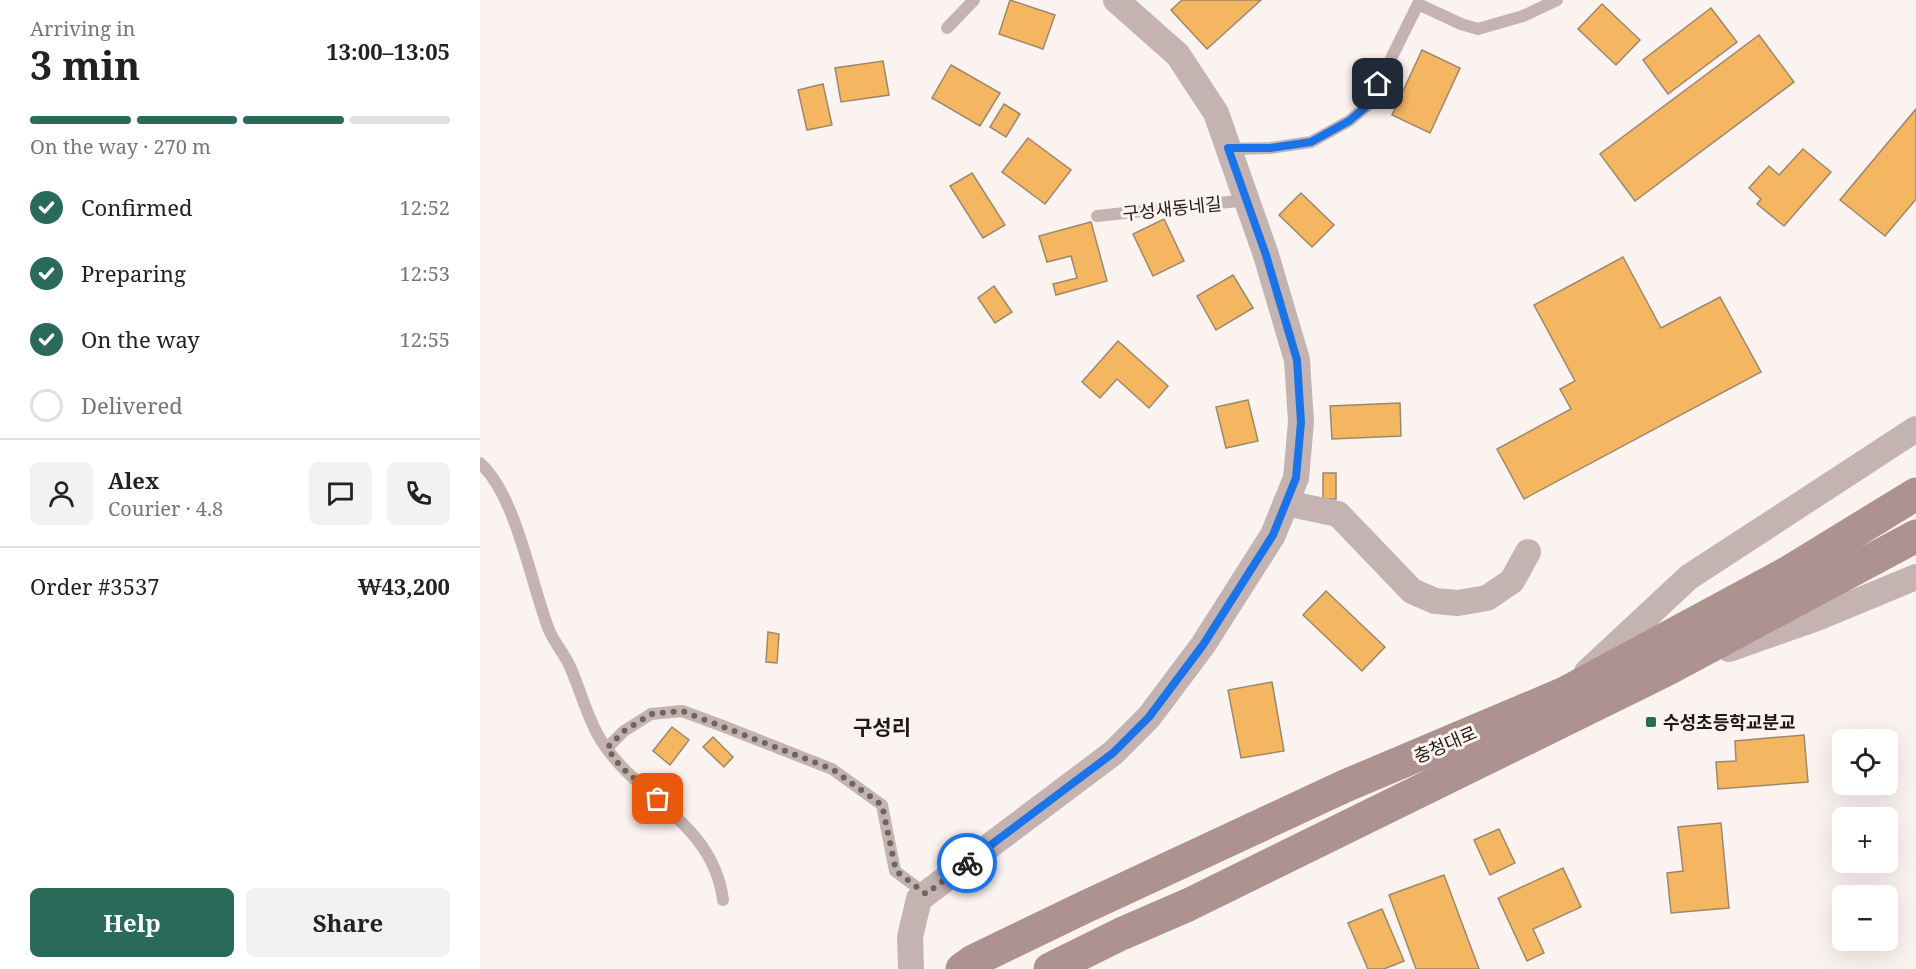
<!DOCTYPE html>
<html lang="en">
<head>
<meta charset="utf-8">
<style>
  :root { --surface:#fff; --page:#f2f2f2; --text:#222; --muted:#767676; --line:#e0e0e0; --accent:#2a6a58 }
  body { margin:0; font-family:"Noto Serif","Noto Sans KR",serif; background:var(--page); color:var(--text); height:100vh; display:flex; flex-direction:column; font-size:22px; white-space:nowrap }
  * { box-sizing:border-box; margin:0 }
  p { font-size:20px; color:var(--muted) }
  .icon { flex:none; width:33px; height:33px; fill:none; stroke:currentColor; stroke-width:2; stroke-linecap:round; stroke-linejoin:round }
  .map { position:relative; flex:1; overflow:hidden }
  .side { display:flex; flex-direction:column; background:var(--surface); width:480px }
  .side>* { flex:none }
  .fabs { position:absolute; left:1352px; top:729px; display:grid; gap:12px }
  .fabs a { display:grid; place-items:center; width:66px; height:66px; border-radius:9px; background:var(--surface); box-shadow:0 6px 24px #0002; font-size:30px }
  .pin { position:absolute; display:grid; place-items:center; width:51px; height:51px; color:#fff; margin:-26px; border-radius:12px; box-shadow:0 3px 9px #0006 }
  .courier { position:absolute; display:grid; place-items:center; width:60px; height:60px; margin:-30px; border:4px solid #1a73e8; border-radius:50%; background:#fff; color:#222; box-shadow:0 2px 8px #0007 }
  .overview em { font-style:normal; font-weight:700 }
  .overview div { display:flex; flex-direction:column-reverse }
  .overview { display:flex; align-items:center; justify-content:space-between; height:102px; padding:0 30px }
  h1 { font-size:39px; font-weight:700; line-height:45px }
  .bar { display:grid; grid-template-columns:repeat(4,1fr); gap:9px 6px; align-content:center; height:72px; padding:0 30px }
  .bar i { height:8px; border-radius:4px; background:var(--line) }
  .bar .current { background:var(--accent) }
  .bar p { grid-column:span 4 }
  .line { display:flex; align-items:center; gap:15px; padding:0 30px; border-top:2px solid var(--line) }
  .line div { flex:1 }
  .round { display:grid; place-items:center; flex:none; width:63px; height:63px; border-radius:9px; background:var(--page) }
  ol { padding:0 30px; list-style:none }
  li { display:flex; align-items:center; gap:18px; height:66px }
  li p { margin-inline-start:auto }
  li .icon { padding:6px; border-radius:50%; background:var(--accent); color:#fff; stroke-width:4 }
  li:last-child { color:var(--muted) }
  li i { width:33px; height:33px; border:3px solid var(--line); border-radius:50% }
  .action { display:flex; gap:12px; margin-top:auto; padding:12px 30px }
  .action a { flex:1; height:69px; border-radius:9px; background:var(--accent); color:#fff; font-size:24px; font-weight:700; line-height:69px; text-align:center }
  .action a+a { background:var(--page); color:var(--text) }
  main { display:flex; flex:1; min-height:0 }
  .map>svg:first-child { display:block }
  .building { fill:#f4b660; stroke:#9e886c; stroke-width:1.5 }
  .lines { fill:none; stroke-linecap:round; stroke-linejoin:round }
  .service { stroke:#c5b3b1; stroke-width:12 }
  .minor { stroke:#c5b3b1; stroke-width:26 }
  .secondary { stroke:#ad9290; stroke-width:33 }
  .done { stroke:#6f655f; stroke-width:6; stroke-dasharray:0 10.8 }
  .route { stroke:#1a73e8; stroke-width:8 }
  .poi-dot { fill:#2a6a58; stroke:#fbf3ef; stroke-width:2 }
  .labels { text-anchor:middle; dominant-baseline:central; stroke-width:6; stroke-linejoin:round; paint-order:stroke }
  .street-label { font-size:18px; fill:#241811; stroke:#fbf3ef }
  .poi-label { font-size:18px; font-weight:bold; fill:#241811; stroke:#fbf3ef; text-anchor:start }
  .quarter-label { font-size:21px; font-weight:bold; fill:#241811; stroke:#fbf3ef }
</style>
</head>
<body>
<main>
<section class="side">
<div class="overview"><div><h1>3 min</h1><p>Arriving in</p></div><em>13:00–13:05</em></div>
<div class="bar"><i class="current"></i><i class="current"></i><i class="current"></i><i></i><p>On the way · 270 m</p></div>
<ol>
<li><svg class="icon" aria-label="check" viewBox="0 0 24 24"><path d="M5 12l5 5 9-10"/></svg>Confirmed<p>12:52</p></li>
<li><svg class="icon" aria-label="check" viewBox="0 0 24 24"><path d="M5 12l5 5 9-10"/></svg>Preparing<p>12:53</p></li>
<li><svg class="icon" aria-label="check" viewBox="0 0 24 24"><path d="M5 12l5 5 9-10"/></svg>On the way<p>12:55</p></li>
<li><i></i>Delivered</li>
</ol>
<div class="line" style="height:108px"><a class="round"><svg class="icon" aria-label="person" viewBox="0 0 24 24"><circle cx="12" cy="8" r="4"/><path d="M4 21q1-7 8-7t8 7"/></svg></a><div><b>Alex</b><p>Courier · 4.8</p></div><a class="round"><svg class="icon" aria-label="chat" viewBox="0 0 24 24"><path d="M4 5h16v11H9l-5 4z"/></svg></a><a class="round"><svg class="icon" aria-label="phone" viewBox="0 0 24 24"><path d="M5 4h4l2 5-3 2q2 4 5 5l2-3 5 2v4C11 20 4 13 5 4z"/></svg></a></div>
<div class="line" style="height:78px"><div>Order #3537</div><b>₩43,200</b></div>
<div class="action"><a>Help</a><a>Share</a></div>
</section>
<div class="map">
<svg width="1436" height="969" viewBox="0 0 1436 969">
  <rect width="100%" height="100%" fill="#fbf3ef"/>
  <!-- building -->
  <g class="building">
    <path d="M530 0 575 15 563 49 519 34Z"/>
    <path d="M702 0H781L727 49 691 10Z"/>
    <path d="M1122 4 1160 40 1136 65 1098 29Z"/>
    <path d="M1231 8 1257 42 1188 94 1163 60Z"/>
    <path d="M1279 35 1314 82 1155 201 1120 154Z"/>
    <path d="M942 50 980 68 950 133 912 115Z"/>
    <path d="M403 61 409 95 361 102 355 68Z"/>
    <path d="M471 65 520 93 500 126 452 98Z"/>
    <path d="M343 84 352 125 327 130 318 90Z"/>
    <path d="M524 104 540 114 526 137 510 127Z"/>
    <path d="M1436 109V199L1405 236 1360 200Z"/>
    <path d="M548 138 591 170 565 204 522 172Z"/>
    <path d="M1323 149 1351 172 1304 226 1277 204 1281 199 1269 188 1289 166 1299 175Z"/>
    <path d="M492 173 525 225 503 238 470 186Z"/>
    <path d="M821 193 854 225 832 247 799 215Z"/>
    <path d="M684 219 704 261 673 276 653 234Z"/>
    <path d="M611 222 627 281 576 295 573 284 597 278 591 256 567 262 559 236Z"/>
    <path d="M1143 257 1181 328 1240 297 1281 372 1044 499 1017 449 1091 409 1080 389 1095 381 1054 305Z"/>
    <path d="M753 275 773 308 736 330 717 296Z"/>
    <path d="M514 286 532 312 515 323 498 298Z"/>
    <path d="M638 341 688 386 669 408 637 379 620 398 602 382Z"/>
    <path d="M768 400 778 441 746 448 736 407Z"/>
    <path d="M920 403 921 436 852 439 850 406Z"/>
    <rect x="843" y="473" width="13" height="26"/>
    <path d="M846 591 905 647 882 671 823 615Z"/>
    <path d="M288 632 299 634 297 663 286 662Z"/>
    <path d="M792 682 804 751 761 758 748 690Z"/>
    <path d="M192 727 209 740 190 765 173 751Z"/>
    <path d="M1324 735 1328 782 1238 789 1236 762 1256 761 1255 741Z"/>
    <path d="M233 737 253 757 244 767 223 747Z"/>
    <path d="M1241 823 1249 908 1191 913 1187 873 1203 871 1198 827Z"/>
    <path d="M1019 829 1035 863 1010 875 994 840Z"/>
    <path d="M1083 868 1101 907 1053 929 1064 953 1047 961 1018 898Z"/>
    <path d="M964 875 999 969H936L909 895Z"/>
    <path d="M902 909 924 961 904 969H888L868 923Z"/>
  </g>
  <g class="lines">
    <!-- service -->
    <g class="service">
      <path d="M467 28 494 0"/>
      <path d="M748 149 790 148 831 142 869 121 888 105 938 4 981 24 998 29 1043 16 1077 0"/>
      <path d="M617 216 767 200"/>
      <path d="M0 463C36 495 51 584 69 630 75 644 86 656 91 669 101 692 107 716 119 737 155 798 233 821 243 900"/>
      <path d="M127 748 144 731 171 714 202 711 240 725 352 769 402 805 415 871 446 894"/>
    </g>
    <!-- minor -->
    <g class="minor">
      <path d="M806 503 858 514 932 591 955 601 978 603 1007 598 1032 581 1048 552"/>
      <path d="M1249 649 1337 618 1436 577"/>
      <path d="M1107 672 1209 577 1436 429"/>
      <path d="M431 969 430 937 439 899 633 753 669 717 723 645 793 535 816 478 821 422 817 360 786 255 736 113 698 55 636 0"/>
    </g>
    <!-- secondary -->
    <g class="secondary">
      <path d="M482 969 493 961 605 907 865 786 1085 693 1307 573 1436 494"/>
      <path d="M570 969 641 934 708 905 1186 670 1436 536"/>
    </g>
  </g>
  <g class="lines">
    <!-- done -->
    <path class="done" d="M178 799 141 767 127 748 144 731 171 714 202 711 352 769 402 805 416 871 446 894 487 863"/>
    <!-- route -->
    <path class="route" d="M487 863 633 753 669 717 723 645 793 535 816 478 821 422 817 360 786 255 748 148H790L831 142 869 121 888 105 898 84"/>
  </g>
  <!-- markers -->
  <rect class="poi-dot" x="1165" y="716" width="12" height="12" rx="3"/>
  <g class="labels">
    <!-- street labels -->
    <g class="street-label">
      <text transform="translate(692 208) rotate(-6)">구성새동네길</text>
      <text transform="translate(965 744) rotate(-23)">충청대로</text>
    </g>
    <!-- poi labels -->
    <g class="poi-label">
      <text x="1183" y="722">수성초등학교분교</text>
    </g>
    <!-- quarter labels -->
    <g class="quarter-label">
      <text x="402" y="727">구성리</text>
    </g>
  </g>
</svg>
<div class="fabs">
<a><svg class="icon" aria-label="locate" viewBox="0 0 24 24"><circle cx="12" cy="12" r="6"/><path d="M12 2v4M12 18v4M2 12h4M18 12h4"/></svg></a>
<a>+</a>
<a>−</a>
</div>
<div class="pin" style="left:178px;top:799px;background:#ea580c"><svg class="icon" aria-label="bag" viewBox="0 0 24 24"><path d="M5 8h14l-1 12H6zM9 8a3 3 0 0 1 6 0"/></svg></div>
<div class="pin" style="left:898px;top:84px;background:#1f2937"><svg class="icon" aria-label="home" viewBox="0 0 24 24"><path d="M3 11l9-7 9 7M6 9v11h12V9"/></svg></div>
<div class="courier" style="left:487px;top:863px"><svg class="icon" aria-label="bike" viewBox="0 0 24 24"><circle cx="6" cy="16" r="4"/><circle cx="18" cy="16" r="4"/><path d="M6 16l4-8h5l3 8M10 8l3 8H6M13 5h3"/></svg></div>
</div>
</main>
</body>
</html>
